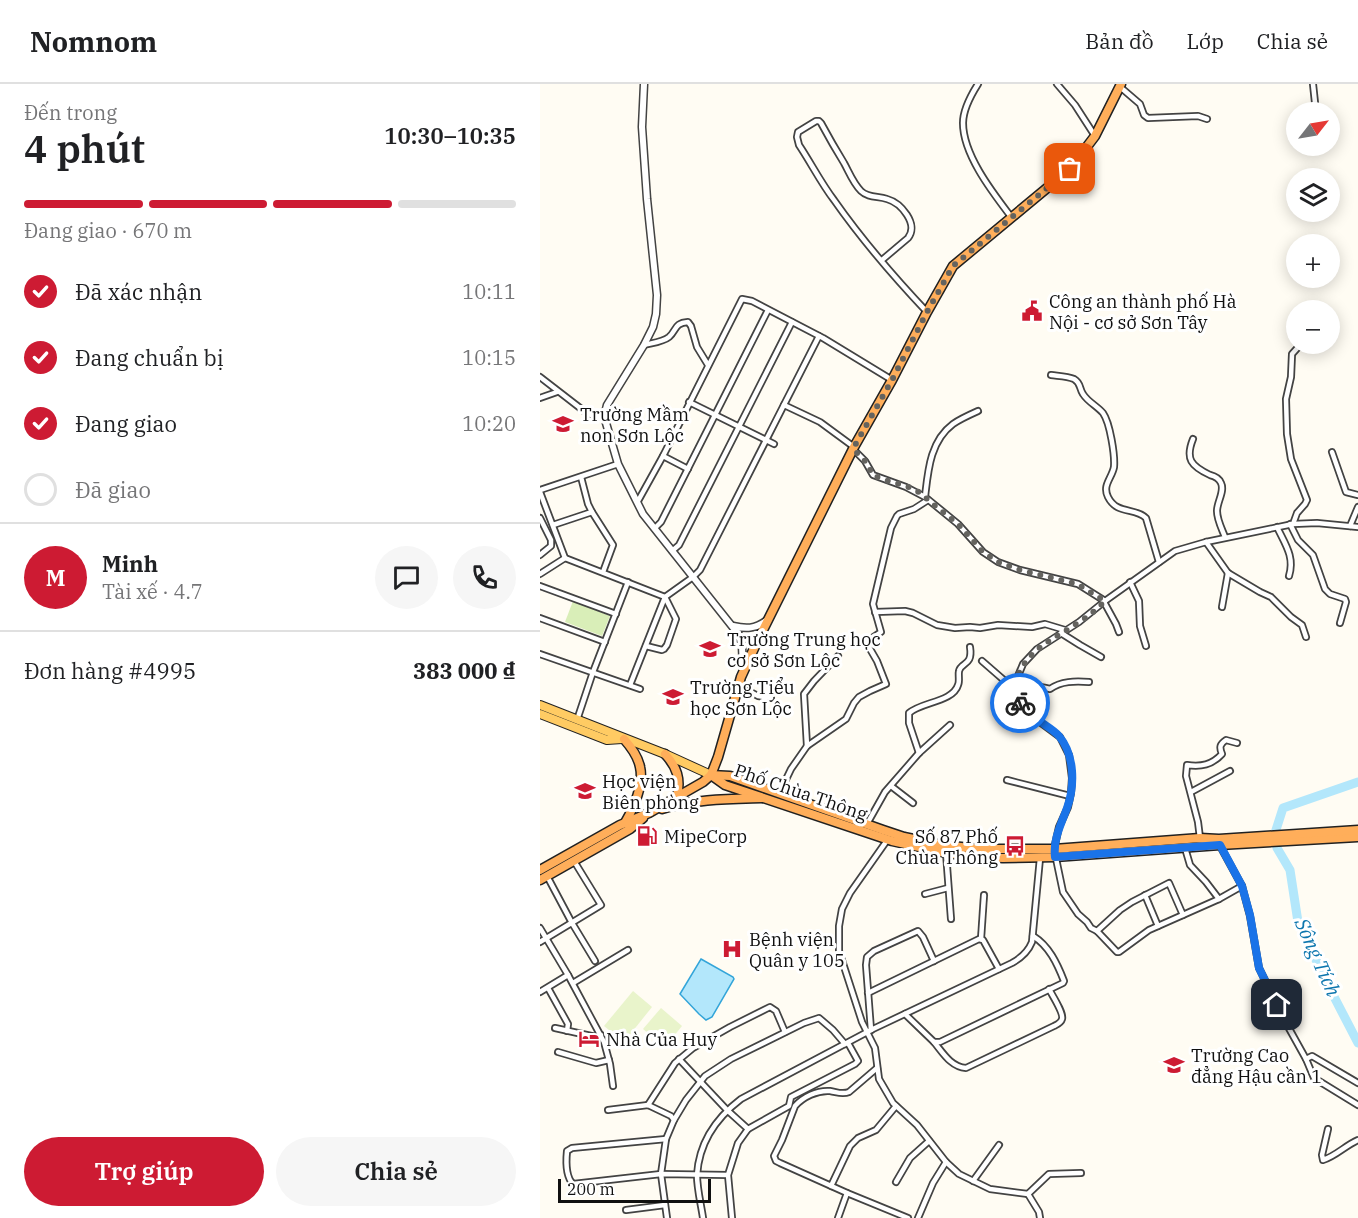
<!DOCTYPE html>
<html lang="vi">
<head>
<meta charset="utf-8">
<style>
  :root { --surface:#fff; --page:#f6f6f6; --text:#202124; --muted:#757577; --line:#e0e0e0; --accent:#cd1b33 }
  body { margin:0; font-family:"IBM Plex Serif",serif; background:var(--page); color:var(--text); height:100vh; display:flex; flex-direction:column; font-size:22px; white-space:nowrap }
  * { box-sizing:border-box; margin:0 }
  p { font-size:20px; color:var(--muted) }
  .icon { flex:none; width:33px; height:33px; fill:none; stroke:currentColor; stroke-width:2; stroke-linecap:round; stroke-linejoin:round }
  .map { position:relative; flex:1; overflow:hidden }
  .sheet { display:flex; flex-direction:column; background:var(--surface); width:540px }
  .sheet>* { flex:none }
  .needle { width:39px; rotate:59deg }
  .controls { position:absolute; left:746px; top:18px; display:grid; gap:12px }
  .controls a { display:grid; place-items:center; width:54px; height:54px; border-radius:50%; background:var(--surface); box-shadow:0 3px 15px #0003; font-size:30px }
  .scale { position:absolute; left:18px; bottom:15px; width:153px; box-sizing:border-box; padding-left:6px; border:3px solid #101010; border-top:0; font-size:16px; line-height:21px; white-space:nowrap; color:#101010; -webkit-text-stroke:4px #fff; paint-order:stroke }
  .pin { position:absolute; display:grid; place-items:center; width:51px; height:51px; color:#fff; margin:-26px; border-radius:12px; box-shadow:0 3px 9px #0006 }
  .courier { position:absolute; display:grid; place-items:center; width:60px; height:60px; margin:-30px; border:4px solid #1a73e8; border-radius:50%; background:#fff; color:#222; box-shadow:0 2px 8px #0007 }
  .overview em { font-style:normal; font-weight:600 }
  .overview div { display:flex; flex-direction:column-reverse }
  .overview { display:flex; align-items:center; justify-content:space-between; height:102px; padding:0 24px }
  h1 { font-size:39px; font-weight:600; line-height:45px }
  .bar { display:grid; grid-template-columns:repeat(4,1fr); gap:9px 6px; align-content:center; height:72px; padding:0 24px }
  .bar i { height:8px; border-radius:4px; background:var(--line) }
  .bar .active { background:var(--accent) }
  .bar p { grid-column:span 4 }
  .line { display:flex; align-items:center; gap:15px; padding:0 24px; border-top:2px solid var(--line) }
  .line div { flex:1 }
  .round { display:grid; place-items:center; flex:none; width:63px; height:63px; border-radius:32px; background:var(--page) }
  ol { padding:0 24px; list-style:none }
  li { display:flex; align-items:center; gap:18px; height:66px }
  li p { margin-inline-start:auto }
  li .icon { padding:6px; border-radius:50%; background:var(--accent); color:#fff; stroke-width:4 }
  li:last-child { color:var(--muted) }
  li i { width:33px; height:33px; border:3px solid var(--line); border-radius:50% }
  .action { display:flex; gap:12px; margin-top:auto; padding:12px 24px }
  .action a { flex:1; height:69px; border-radius:36px; background:var(--accent); color:#fff; font-size:24px; font-weight:600; line-height:69px; text-align:center }
  .action a+a { background:var(--page); color:var(--text) }
  header { display:flex; align-items:center; gap:36px; box-sizing:border-box; height:84px; padding:0 30px; background:var(--surface); border-bottom:2px solid var(--line) }
  header strong { font-size:28px }
  nav { display:flex; gap:33px; margin-inline-start:auto; font-size:21px }
  main { display:flex; flex:1; min-height:0 }
  .map>svg:first-child { display:block }
  .green { fill:#d9eeb8 }
  .pitch { fill:#e9f4cb }
  .water { fill:#b3e7fb; stroke:#33a5d9; stroke-width:1.5 }
  .lines { fill:none; stroke-linecap:round; stroke-linejoin:round }
  .river { stroke:#b3e7fb; stroke-width:9 }
  .minor-casing { stroke:#434343; stroke-width:8 }
  .tertiary-casing { stroke:#434343; stroke-width:9 }
  .primary-casing { stroke:#212121; stroke-width:10 }
  .trunk-casing { stroke:#212121; stroke-width:11 }
  .minor { stroke:#fff; stroke-width:4.5 }
  .tertiary { stroke:#fff; stroke-width:6 }
  .primary { stroke:#ffcb63; stroke-width:8 }
  .trunk { stroke:#ffae5a; stroke-width:8 }
  .done { stroke:#64635f; stroke-width:6; stroke-dasharray:0 10.8 }
  .route { stroke:#1a73e8; stroke-width:8 }
  .labels { text-anchor:middle; dominant-baseline:central; stroke-width:6; stroke-linejoin:round; paint-order:stroke }
  .poi-label { font-size:18px; fill:#101010; stroke:#fff; text-anchor:start }
  .street-label { font-size:18px; fill:#101010; stroke:#fff }
  .water-label { font-size:20px; font-style:italic; fill:#0d76ae; stroke:#fff }
</style>
</head>
<body>
<header>
<strong>Nomnom</strong>
<nav><a>Bản đồ</a><a>Lớp</a><a>Chia sẻ</a></nav>
</header>
<main>
<section class="sheet">
<div class="overview"><div><h1>4 phút</h1><p>Đến trong</p></div><em>10:30–10:35</em></div>
<div class="bar"><i class="active"></i><i class="active"></i><i class="active"></i><i></i><p>Đang giao · 670 m</p></div>
<ol>
<li><svg class="icon" aria-label="check" viewBox="0 0 24 24"><path d="M5 12l5 5 9-10"/></svg>Đã xác nhận<p>10:11</p></li>
<li><svg class="icon" aria-label="check" viewBox="0 0 24 24"><path d="M5 12l5 5 9-10"/></svg>Đang chuẩn bị<p>10:15</p></li>
<li><svg class="icon" aria-label="check" viewBox="0 0 24 24"><path d="M5 12l5 5 9-10"/></svg>Đang giao<p>10:20</p></li>
<li><i></i>Đã giao</li>
</ol>
<div class="line" style="height:108px"><b class="round" style="background:var(--accent);color:#fff">M</b><div><b>Minh</b><p>Tài xế · 4.7</p></div><a class="round"><svg class="icon" aria-label="chat" viewBox="0 0 24 24"><path d="M4 5h16v11H9l-5 4z"/></svg></a><a class="round"><svg class="icon" aria-label="phone" viewBox="0 0 24 24"><path d="M5 4h4l2 5-3 2q2 4 5 5l2-3 5 2v4C11 20 4 13 5 4z"/></svg></a></div>
<div class="line" style="height:78px"><div>Đơn hàng #4995</div><b>383 000 ₫</b></div>
<div class="action"><a>Trợ giúp</a><a>Chia sẻ</a></div>
</section>
<div class="map">
<svg width="818" height="1134" viewBox="0 0 818 1134">
  <rect width="100%" height="100%" fill="#fffcf3"/>
  <!-- green -->
  <path class="green" d="M33 517 70 532 62 552 25 538Z"/>
  <!-- pitch -->
  <g class="pitch">
    <path d="M93 907 112 923 84 958 64 942Z"/>
    <path d="M121 924 142 942 125 963 103 945Z"/>
  </g>
  <!-- water -->
  <path class="water" d="M161 875 193 893 194 895 172 933 166 936 159 930 140 910Z"/>
  <g class="lines">
    <!-- river -->
    <path class="river" d="M818 698 743 724 735 749 737 764 750 786 758 838 790 905 818 959"/>
    <!-- minor casing -->
    <g class="minor-casing">
      <g id="minor">
        <path d="M438 0C431 11 423 26 423 39 423 71 453 109 472 134"/>
        <path d="M517 0 535 21 555 52"/>
        <path d="M773 0 776 28"/>
        <path d="M579 2 600 20 604 31 608 34 658 32 667 35"/>
        <path d="M342 176 368 154C379 140 361 119 347 115 338 112 328 114 321 107 313 99 309 88 304 79 296 66 288 52 281 39L279 37H276L258 48 257 53 259 61C271 79 281 99 294 116 322 156 354 193 387 228"/>
        <path d="M104 261C112 259 123 258 129 253 137 246 134 239 148 238L151 242 157 263 168 281"/>
        <path d="M511 291C518 292 527 292 534 295 541 299 539 304 543 310 548 318 557 322 563 329 570 339 575 371 574 383 572 394 562 401 568 413 577 431 595 423 606 434L619 478"/>
        <path d="M0 293 44 327 51 331 65 334"/>
        <path d="M0 314 17 308"/>
        <path d="M149 318 234 360"/>
        <path d="M244 321 280 338 314 363 315 367 325 377 333 391 366 403 385 413 418 440 443 468 458 478 480 486 538 500 565 517"/>
        <path d="M653 355C645 375 651 382 670 391 674 392 679 394 681 399 685 407 677 418 677 427 677 436 682 445 685 453"/>
        <path d="M792 368 806 408 818 411"/>
        <path d="M123 372 148 385"/>
        <path d="M41 393 48 420 52 428 73 461 63 488"/>
        <path d="M0 406 78 380"/>
        <path d="M0 408 25 474 125 513 136 535 127 561 124 565 122 566 106 562"/>
        <path d="M385 413C388 387 390 357 413 340 420 335 429 331 438 327"/>
        <path d="M98 417 123 372 202 215 212 217 283 254 352 296"/>
        <path d="M0 434 11 456V462L0 471"/>
        <path d="M750 440 758 456 773 471 785 505 790 510 805 515 806 518 800 539"/>
        <path d="M753 440 757 429 765 420 767 416 751 375 747 350 746 315 751 293 752 270 761 260"/>
        <path d="M13 441 52 428"/>
        <path d="M810 442 818 423"/>
        <path d="M737 443C745 460 755 473 749 492"/>
        <path d="M115 444 121 438 228 226"/>
        <path d="M666 458 688 489 720 508 731 513 751 533 762 541 766 553"/>
        <path d="M132 467 139 461 252 238"/>
        <path d="M0 490 25 474"/>
        <path d="M590 498 599 517 600 542 606 562"/>
        <path d="M0 502 76 530"/>
        <path d="M564 518 576 540 579 548"/>
        <path d="M682 523 688 489"/>
        <path d="M335 528 365 527 373 529 397 541 415 544 430 543 440 544 458 541 492 543 505 540 525 546"/>
        <path d="M0 534 65 558"/>
        <path d="M521 549 540 561 561 573"/>
        <path d="M0 570 100 605"/>
        <path d="M442 577 473 604"/>
        <path d="M90 601 125 513 153 493 160 486 279 252"/>
        <path d="M199 602 218 612 231 614"/>
        <path d="M476 611C489 602 494 601 510 605 521 597 535 597 549 598"/>
        <path d="M37 636 53 588 88 498"/>
        <path d="M267 662 264 610 274 597 298 572"/>
        <path d="M379 669 369 639V629C381 618 413 618 418 601 420 597 418 591 419 587 421 578 433 582 430 563"/>
        <path d="M467 696 530 712"/>
        <path d="M351 702 373 719"/>
        <path d="M651 708 690 687"/>
        <path d="M239 710 251 685 267 662 306 635 314 619 319 613 330 607 346 600 337 577 326 558 341 548 333 520 351 444 357 432 359 430 374 425 388 416"/>
        <path d="M327 740 345 708 379 669 410 641"/>
        <path d="M660 754 658 738 646 692 647 681C661 683 672 681 682 670 679 663 680 660 686 656L697 659"/>
        <path d="M348 755 310 809 302 825 299 842V867L322 938 335 964 339 995 353 1019 377 1041 406 1078 419 1090 450 1105 488 1110"/>
        <path d="M679 760 702 802 710 832 719 884 746 939 766 975 774 994 818 1021"/>
        <path d="M645 764 650 781 666 798 679 815"/>
        <path d="M406 769 411 835"/>
        <path d="M7 792 32 839 55 877"/>
        <path d="M702 802 679 815 609 846 579 868H577L557 847 551 844 547 838 538 830 523 808 514 765 519 743 528 723 531 709 532 694 529 671 520 653 497 636 481 619 473 604 483 580 497 565 539 538 565 517 635 467 666 458 753 440 777 439 818 443"/>
        <path d="M385 810 408 804"/>
        <path d="M605 811 618 842"/>
        <path d="M0 844 28 891 64 958 70 980 73 1002"/>
        <path d="M557 847 580 826 592 818 629 799 643 831"/>
        <path d="M441 855 444 811"/>
        <path d="M0 858 61 821 34 777"/>
        <path d="M33 899 88 866"/>
        <path d="M8 904 28 940 27 947"/>
        <path d="M0 908 28 891"/>
        <path d="M328 909 439 855 443 856 459 885"/>
        <path d="M365 930 394 958H400L523 899 524 897C517 879 509 862 493 852"/>
        <path d="M15 944 56 953 61 951"/>
        <path d="M331 946 326 881 327 873 334 867 378 847 383 853 394 877"/>
        <path d="M394 958C403 969 411 983 426 984L514 942C516 941 521 939 522 935 524 929 512 911 509 905"/>
        <path d="M18 968 56 979 69 976"/>
        <path d="M139 975 187 1026 208 1045"/>
        <path d="M766 975 772 972 818 999"/>
        <path d="M108 1021 135 979 153 964 190 943 230 923 236 927 245 948"/>
        <path d="M68 1026 108 1021 131 1032 134 1036 126 1055 121 1090 127 1134"/>
        <path d="M134 1036 146 1016 165 992 191 975 264 939 279 934 293 946 305 960"/>
        <path d="M788 1045 782 1071 783 1076C796 1072 806 1061 818 1056"/>
        <path d="M126 1055 32 1064 27 1067C26 1077 26 1093 33 1100L121 1090 188 1091"/>
        <path d="M433 1097 459 1061"/>
        <path d="M356 1098 370 1074 389 1057"/>
        <path d="M291 1102 310 1062 318 1054 336 1046 356 1022"/>
        <path d="M307 1109 240 1079 236 1077 234 1072 242 1056 255 1022C263 1013 277 1006 290 1007 297 1008 302 1011 309 1008L337 984"/>
        <path d="M488 1110 509 1090 541 1089"/>
        <path d="M488 1110 499 1128 500 1134"/>
        <path d="M86 1126 125 1121"/>
        <path d="M163 1134C161 1120 157 1105 157 1091 159 1059 176 1034 201 1015L333 945 472 879C481 874 488 868 492 858L500 774"/>
        <path d="M192 1134 188 1091 198 1059 208 1045 249 1022 251 1013 315 980 318 977 308 959"/>
        <path d="M298 1134 307 1109 368 1134"/>
        <path d="M378 1134 393 1099 406 1078"/>
      </g>
    </g>
    <!-- tertiary casing -->
    <g class="tertiary-casing">
      <g id="tertiary">
        <path d="M104 0 102 43 107 115 117 211 116 230 113 243 104 261 67 321 65 329 66 339 78 380 103 430 199 551 202 562 203 586"/>
        <path d="M193 542C206 545 215 545 226 537"/>
      </g>
    </g>
    <!-- primary casing -->
    <g class="primary-casing">
      <g id="primary">
        <path d="M0 621 125 670 171 691"/>
        <path d="M0 630 67 656 82 655"/>
      </g>
    </g>
    <!-- trunk casing -->
    <g class="trunk-casing">
      <g id="trunk">
        <path d="M84 655C91 663 98 672 100 683 104 700 94 723 86 737L87 739"/>
        <path d="M125 670C137 683 141 695 137 712"/>
        <path d="M171 691 185 701 352 757 406 769 438 773 463 774 515 773 680 761 818 753"/>
        <path d="M171 691 190 692 343 746 364 753 402 761 440 765H514L660 754 679 755 818 746"/>
        <path d="M122 725C155 715 189 715 222 714"/>
        <path d="M0 786 80 741 109 729 163 698 171 691 178 673 201 593 216 560 314 363 352 296 387 228 413 182 530 85 555 52 581 0"/>
        <path d="M0 796 90 745 103 734"/>
      </g>
    </g>
    <!-- minor -->
    <use href="#minor" class="minor"/>
    <!-- tertiary -->
    <use href="#tertiary" class="tertiary"/>
    <!-- primary -->
    <use href="#primary" class="primary"/>
    <!-- trunk -->
    <use href="#trunk" class="trunk"/>
  </g>
  <g class="lines">
    <!-- done -->
    <path class="done" d="M480 619C472 606 473 602 479 589 492 562 517 554 539 538 549 532 557 525 565 517L537 500 480 486 458 478 443 468 418 440 388 416C375 400 350 400 333 391L325 377 315 367 314 363 352 296 387 228 413 182 530 85"/>
    <!-- route -->
    <path class="route" d="M480 619C486 625 491 631 497 635 504 641 513 645 519 652 535 671 535 702 527 724 521 741 513 755 515 773L680 761 702 802 710 831 719 884 737 921"/>
  </g>
  <!-- icons -->
  <defs>
    <g id="civic-bare" transform="scale(1.62)"><path d="M-.6-6.5H3V-4.5H.6V-3L4-1V1h2V6H-6V1h2V-1L-.6-3ZM-1.2 2.5V6h2.4V2.5Z" fill="#cd1b33" stroke="#fff" stroke-width="2.5" paint-order="stroke"/></g>
    <g id="school-bare" transform="scale(1.62)"><path d="M0-5L7-2L0 1L-7-2ZM-4 1L0 2.5L4 1V4Q0 6-4 4Z" fill="#cd1b33" stroke="#fff" stroke-width="2.5" paint-order="stroke"/></g>
    <g id="university-bare" transform="scale(1.62)"><path d="M0-5L7-2L0 1L-7-2ZM-4 1L0 2.5L4 1V4Q0 6-4 4Z" fill="#cd1b33" stroke="#fff" stroke-width="2.5" paint-order="stroke"/></g>
    <g id="fuel-bare" transform="scale(1.62)"><path d="M-5.5-6h7V0h2V4h1.3V-2.5L3-4.5l.8-.8L6-3V5H2.5V1h-1V6h-7ZM-4.2-4.7v3.2H.2V-4.7Z" fill="#cd1b33" stroke="#fff" stroke-width="2.5" paint-order="stroke"/></g>
    <g id="bus-bare" transform="scale(1.62)"><path d="M-5-6H5V4H4V6H2V4H-2V6H-4V4H-5ZM-3.5-4V0h7V-4ZM-3.5 1.2v1.5H-2V1.2ZM2 1.2v1.5H3.5V1.2Z" fill="#cd1b33" stroke="#fff" stroke-width="2.5" paint-order="stroke"/></g>
    <g id="hospital-bare" transform="scale(1.62)"><path d="M-5-5h3v3.5h4V-5h3V5h-3V1.5h-4V5h-3Z" fill="#cd1b33" stroke="#fff" stroke-width="2.5" paint-order="stroke"/></g>
    <g id="hotel-bare" transform="scale(1.62)"><path d="M-6-4.5h1.5V1H6V5H4.5V3h-9V5H-6ZM-4 0a1.8 1.8 0 1 1 3.6 0ZM.5 0V-2.5h3Q6-2.5 6 0Z" fill="#cd1b33" stroke="#fff" stroke-width="2.5" paint-order="stroke"/></g>
  </defs>
  <g fill-rule="evenodd">
    <use href="#civic-bare" x="492" y="227"/>
    <use href="#school-bare" x="23" y="340"/>
    <use href="#school-bare" x="170" y="565"/>
    <use href="#school-bare" x="133" y="613"/>
    <use href="#university-bare" x="45" y="707"/>
    <use href="#fuel-bare" x="107" y="752"/>
    <use href="#bus-bare" x="475" y="762"/>
    <use href="#hospital-bare" x="192" y="865"/>
    <use href="#hotel-bare" x="49" y="955"/>
    <use href="#university-bare" x="634" y="981"/>
  </g>
  <g class="labels">
    <!-- poi labels -->
    <g class="poi-label">
      <text x="509" y="217">Công an thành phố Hà<tspan x="509" dy="21">Nội - cơ sở Sơn Tây</tspan></text>
      <text x="40" y="330">Trường Mầm<tspan x="40" dy="21">non Sơn Lộc</tspan></text>
      <text x="187" y="555">Trường Trung học<tspan x="187" dy="21">cơ sở Sơn Lộc</tspan></text>
      <text x="150" y="603">Trường Tiểu<tspan x="150" dy="21">học Sơn Lộc</tspan></text>
      <text x="62" y="697">Học viện<tspan x="62" dy="21">Biên phòng</tspan></text>
      <text x="124" y="752">MipeCorp</text>
      <text x="458" y="752" text-anchor="end">Số 87 Phố<tspan x="458" dy="21">Chùa Thông</tspan></text>
      <text x="209" y="855">Bệnh viện<tspan x="209" dy="21">Quân y 105</tspan></text>
      <text x="66" y="955">Nhà Của Huy</text>
      <text x="651" y="971">Trường Cao<tspan x="651" dy="21">đẳng Hậu cần 1</tspan></text>
    </g>
    <!-- street labels -->
    <g class="street-label">
      <text transform="translate(261 708) rotate(19)">Phố Chùa Thông</text>
    </g>
    <!-- water labels -->
    <g class="water-label">
      <text transform="translate(778 873) rotate(66)">Sông Tích</text>
    </g>
  </g>
</svg>
<div class="controls">
<a><svg class="needle" viewBox="-14 -14 28 28"><path d="M0-13l5 13h-10z" fill="#e53935"/><path d="M0 13l5-13h-10z" fill="#757577"/></svg></a>
<a><svg class="icon" aria-label="layers" viewBox="0 0 24 24"><path d="M12 4l9 5-9 5-9-5zM3 14l9 5 9-5"/></svg></a>
<a>+</a>
<a>−</a>
</div>
<div class="scale">200 m</div>
<div class="pin" style="left:530px;top:85px;background:#ea580c"><svg class="icon" aria-label="bag" viewBox="0 0 24 24"><path d="M5 8h14l-1 12H6zM9 8a3 3 0 0 1 6 0"/></svg></div>
<div class="pin" style="left:737px;top:921px;background:#1f2937"><svg class="icon" aria-label="home" viewBox="0 0 24 24"><path d="M3 11l9-7 9 7M6 9v11h12V9"/></svg></div>
<div class="courier" style="left:480px;top:619px"><svg class="icon" aria-label="bike" viewBox="0 0 24 24"><circle cx="6" cy="16" r="4"/><circle cx="18" cy="16" r="4"/><path d="M6 16l4-8h5l3 8M10 8l3 8H6M13 5h3"/></svg></div>
</div>
</main>
</body>
</html>
